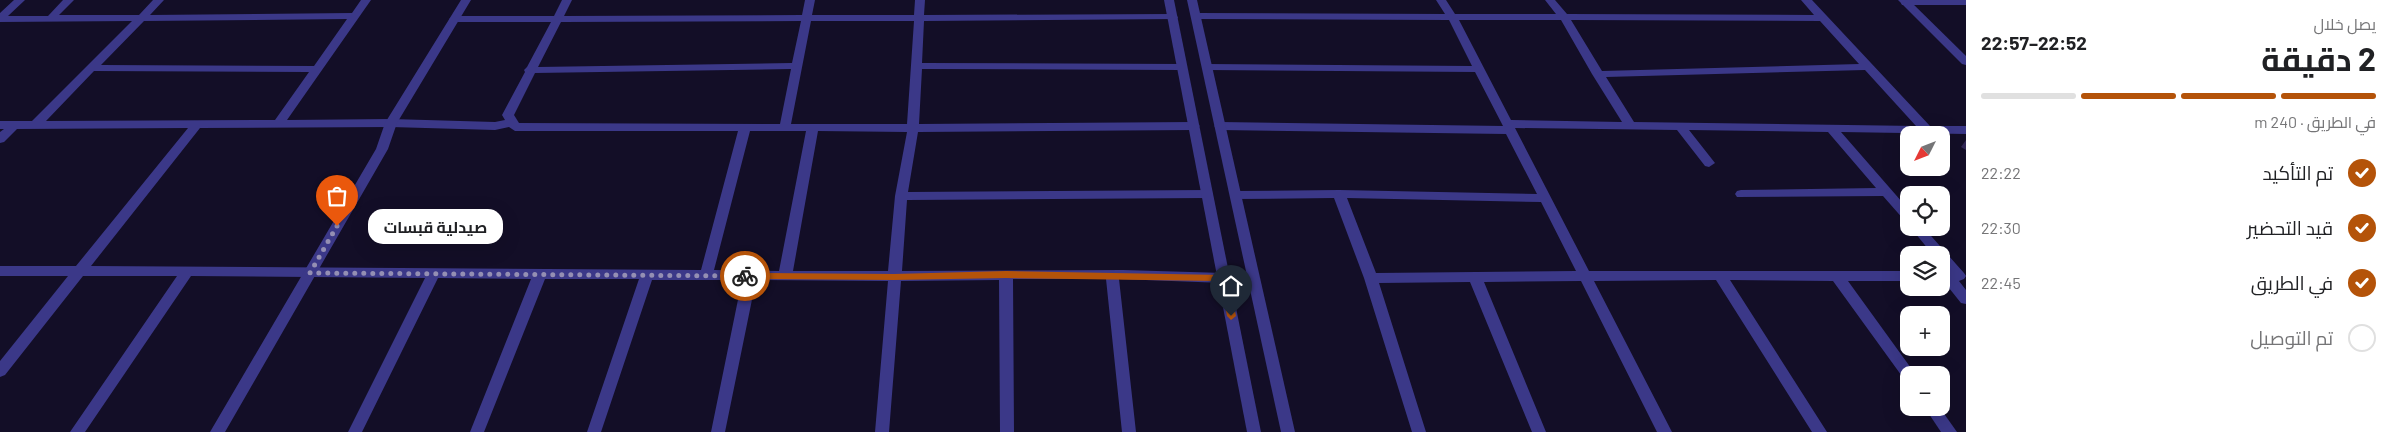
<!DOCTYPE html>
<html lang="ar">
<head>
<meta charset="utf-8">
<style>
  :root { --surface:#fff; --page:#f2f2f2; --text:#202124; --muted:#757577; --line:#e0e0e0; --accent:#b45309 }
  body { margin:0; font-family:Barlow,Cairo,sans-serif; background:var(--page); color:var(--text); direction:rtl; height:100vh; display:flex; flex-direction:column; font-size:19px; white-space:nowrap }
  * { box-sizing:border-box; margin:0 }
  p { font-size:16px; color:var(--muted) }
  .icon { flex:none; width:28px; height:28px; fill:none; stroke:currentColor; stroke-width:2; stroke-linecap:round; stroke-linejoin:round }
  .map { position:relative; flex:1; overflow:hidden; direction:ltr }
  .details { display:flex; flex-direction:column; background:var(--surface); width:425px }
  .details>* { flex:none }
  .needle { width:32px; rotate:228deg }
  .fabs { position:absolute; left:1900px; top:126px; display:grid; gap:10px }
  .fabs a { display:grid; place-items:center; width:50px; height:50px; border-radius:10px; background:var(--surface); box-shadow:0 5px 20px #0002; font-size:25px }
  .pin { position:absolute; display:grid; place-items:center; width:42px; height:42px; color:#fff; margin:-51px -21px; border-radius:50% 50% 50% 0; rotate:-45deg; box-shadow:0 0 5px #0007 }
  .pin .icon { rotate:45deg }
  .courier { position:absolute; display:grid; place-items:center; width:50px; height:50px; margin:-25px; border:4px solid #b45309; border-radius:50%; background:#fff; color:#222; box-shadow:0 1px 6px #0007 }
  .bubble { position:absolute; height:35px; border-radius:15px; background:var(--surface); box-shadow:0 5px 20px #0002; font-size:16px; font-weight:700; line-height:35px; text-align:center; direction:rtl }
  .summary em { font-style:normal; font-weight:700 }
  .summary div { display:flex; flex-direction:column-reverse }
  .summary { display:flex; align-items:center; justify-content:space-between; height:85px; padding:0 15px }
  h1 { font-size:32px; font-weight:700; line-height:38px }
  .bar { display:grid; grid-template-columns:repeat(4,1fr); gap:8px 5px; align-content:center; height:60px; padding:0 15px }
  .bar i { height:6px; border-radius:4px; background:var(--line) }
  .bar .active { background:var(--accent) }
  .bar p { grid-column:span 4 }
  ol { padding:0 15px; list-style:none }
  li { display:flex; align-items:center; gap:15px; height:55px }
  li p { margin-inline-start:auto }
  li .icon { padding:5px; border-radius:50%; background:var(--accent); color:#fff; stroke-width:4 }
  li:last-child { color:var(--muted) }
  li i { width:28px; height:28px; border:2px solid var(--line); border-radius:50% }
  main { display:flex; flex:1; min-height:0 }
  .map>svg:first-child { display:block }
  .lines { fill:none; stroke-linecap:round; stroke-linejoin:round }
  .minor { fill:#3b3888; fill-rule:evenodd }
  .tertiary { fill:#3b3888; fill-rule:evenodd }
  .wall { fill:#312756 }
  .route { fill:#b45309 }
  .done { stroke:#948fb3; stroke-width:5; stroke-dasharray:0 9 }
</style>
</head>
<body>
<main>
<section class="details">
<div class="summary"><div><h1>2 دقيقة</h1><p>يصل خلال</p></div><em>22:52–22:57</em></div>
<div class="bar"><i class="active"></i><i class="active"></i><i class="active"></i><i></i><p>في الطريق · 240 m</p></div>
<ol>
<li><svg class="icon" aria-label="check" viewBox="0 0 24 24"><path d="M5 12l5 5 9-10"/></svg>تم التأكيد<p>22:22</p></li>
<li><svg class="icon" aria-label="check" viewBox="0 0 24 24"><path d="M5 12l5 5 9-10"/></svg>قيد التحضير<p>22:30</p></li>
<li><svg class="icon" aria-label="check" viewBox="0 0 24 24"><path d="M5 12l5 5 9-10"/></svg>في الطريق<p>22:45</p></li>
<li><i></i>تم التوصيل</li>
</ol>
</section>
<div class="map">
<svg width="1966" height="432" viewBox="0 0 1966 432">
  <rect width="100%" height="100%" fill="#130e27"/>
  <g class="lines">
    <!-- minor -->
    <g class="minor">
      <path d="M14 0H25L8 16H48L63 0H74L59 15H139L153 0H164L150 15 352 13 361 0H371L287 120 391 119 495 122 505 120 502 115 525 72 524 70 527 67 551 22H454L449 19 454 16H554L562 0H572L564 16 802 15 805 0H815L812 15H914L915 0H925L924 15 1173 14 1178 17 1177 19 924 21 922 63 1182 64 1187 67 1182 70 922 69 919 124 1194 122 1200 126 1194 130 918 132 908 192 1207 190 1213 194 1207 198 907 200 902 271 1123 270 1224 273 1229 275 1231 278 1229 281 1224 283 1119 279 1136 432H1122L1106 279H1013L1014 432H1000L999 280 901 281 889 432H875L888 281 756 280 725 432H711L742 280H652L601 432H587L639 279H545L484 432H470L531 279 438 278 362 432H348L425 278 191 276 85 432H70L177 276H83L5 375 0 377V361L68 276H0V266H76L188 128 17 129 4 142 0 143V132L4 129H0V121H32L132 21 0 22V13ZM347 19 314 66 101 65 144 21ZM801 21 792 63 538 67 561 22ZM811 21H914L907 124H791ZM791 69 780 124 519 123 514 115 535 73ZM94 71 309 72 275 120 46 121ZM391 127 495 130 509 127 515 131H738L701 270 91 266 200 128ZM750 131H806L779 271 714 270ZM818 131 907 132 895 196 888 271H793Z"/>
      <path d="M1436 0H1446L1455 14H1556L1545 0H1555L1567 14 1814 15 1801 0H1812L1930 126H1966V134L1841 132 1909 210V222L1905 221 1883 196 1737 197 1735 194 1737 191 1741 190 1876 188 1828 132 1689 130 1715 163 1709 167 1705 166 1677 130 1515 128 1589 271H1909V281H1848L1916 375H1909V381L1904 379 1833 281 1730 280 1827 432H1812L1716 280 1594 281 1672 432H1657L1581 281 1484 282 1546 432H1532L1470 282 1379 283 1426 432H1412L1364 278 1334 198 1236 199 1230 195 1236 191 1339 190 1537 194 1506 134 1220 130 1214 126 1220 122 1503 126 1475 72 1207 70 1202 67 1207 64 1472 66 1449 20 1196 19 1191 16 1196 13 1445 14ZM1459 20H1561L1592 74 1622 122 1511 120ZM1571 20 1820 21 1859 64 1602 71ZM1865 70 1916 126 1634 122 1606 77ZM1347 198 1541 202 1576 271 1376 273Z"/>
      <path d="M1906 0H1966V5H1902L1901 3Z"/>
      <path d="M1911 228H1924L1964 273 1966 276 1964 279 1959 281 1966 290V304L1961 303 1941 278 1942 273 1947 271 1941 265V255H1933Z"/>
      <path d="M1925 408H1940L1957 432H1941Z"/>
    </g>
    <!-- tertiary -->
    <g class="tertiary">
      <path d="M461 0H471L397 123 388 149 225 432H210L376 149 385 123Z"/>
      <path d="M1164 0H1174L1261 432H1247Z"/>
      <path d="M1187 0H1197L1295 432H1281Z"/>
      <path d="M1898 0H1909L1966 56V65L1962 64Z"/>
    </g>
  </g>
  <!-- wall -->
  <path class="wall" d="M1966 140V150L1961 147Z"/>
  <!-- route -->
  <path class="route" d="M1006 271 1224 275 1228 278 1236 316 1231 320 1227 316 1220 281 1006 278 894 280 745 279 741 276 745 273 894 274Z"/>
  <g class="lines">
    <!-- done -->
    <path class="done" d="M337 226 310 273 745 276"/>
  </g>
</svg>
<div class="fabs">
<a><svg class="needle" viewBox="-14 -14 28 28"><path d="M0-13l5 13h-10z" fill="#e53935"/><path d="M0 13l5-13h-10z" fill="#757577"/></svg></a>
<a><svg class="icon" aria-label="locate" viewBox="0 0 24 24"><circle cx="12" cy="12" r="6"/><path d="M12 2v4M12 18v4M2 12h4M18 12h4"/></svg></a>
<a><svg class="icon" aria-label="layers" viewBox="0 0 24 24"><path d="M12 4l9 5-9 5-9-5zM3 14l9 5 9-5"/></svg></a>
<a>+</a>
<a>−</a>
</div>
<div class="pin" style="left:337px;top:226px;background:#ea580c"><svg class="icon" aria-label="bag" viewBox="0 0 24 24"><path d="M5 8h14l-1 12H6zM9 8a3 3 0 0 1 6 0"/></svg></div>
<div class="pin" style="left:1231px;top:316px;background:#1f2937"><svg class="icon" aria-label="home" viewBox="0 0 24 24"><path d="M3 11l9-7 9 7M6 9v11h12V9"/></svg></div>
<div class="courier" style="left:745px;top:276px"><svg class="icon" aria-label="bike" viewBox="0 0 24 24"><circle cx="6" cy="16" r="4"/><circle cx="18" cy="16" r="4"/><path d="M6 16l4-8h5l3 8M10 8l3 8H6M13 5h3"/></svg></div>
<div class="bubble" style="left:368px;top:209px;width:135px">صيدلية قبسات</div>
</div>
</main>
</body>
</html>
